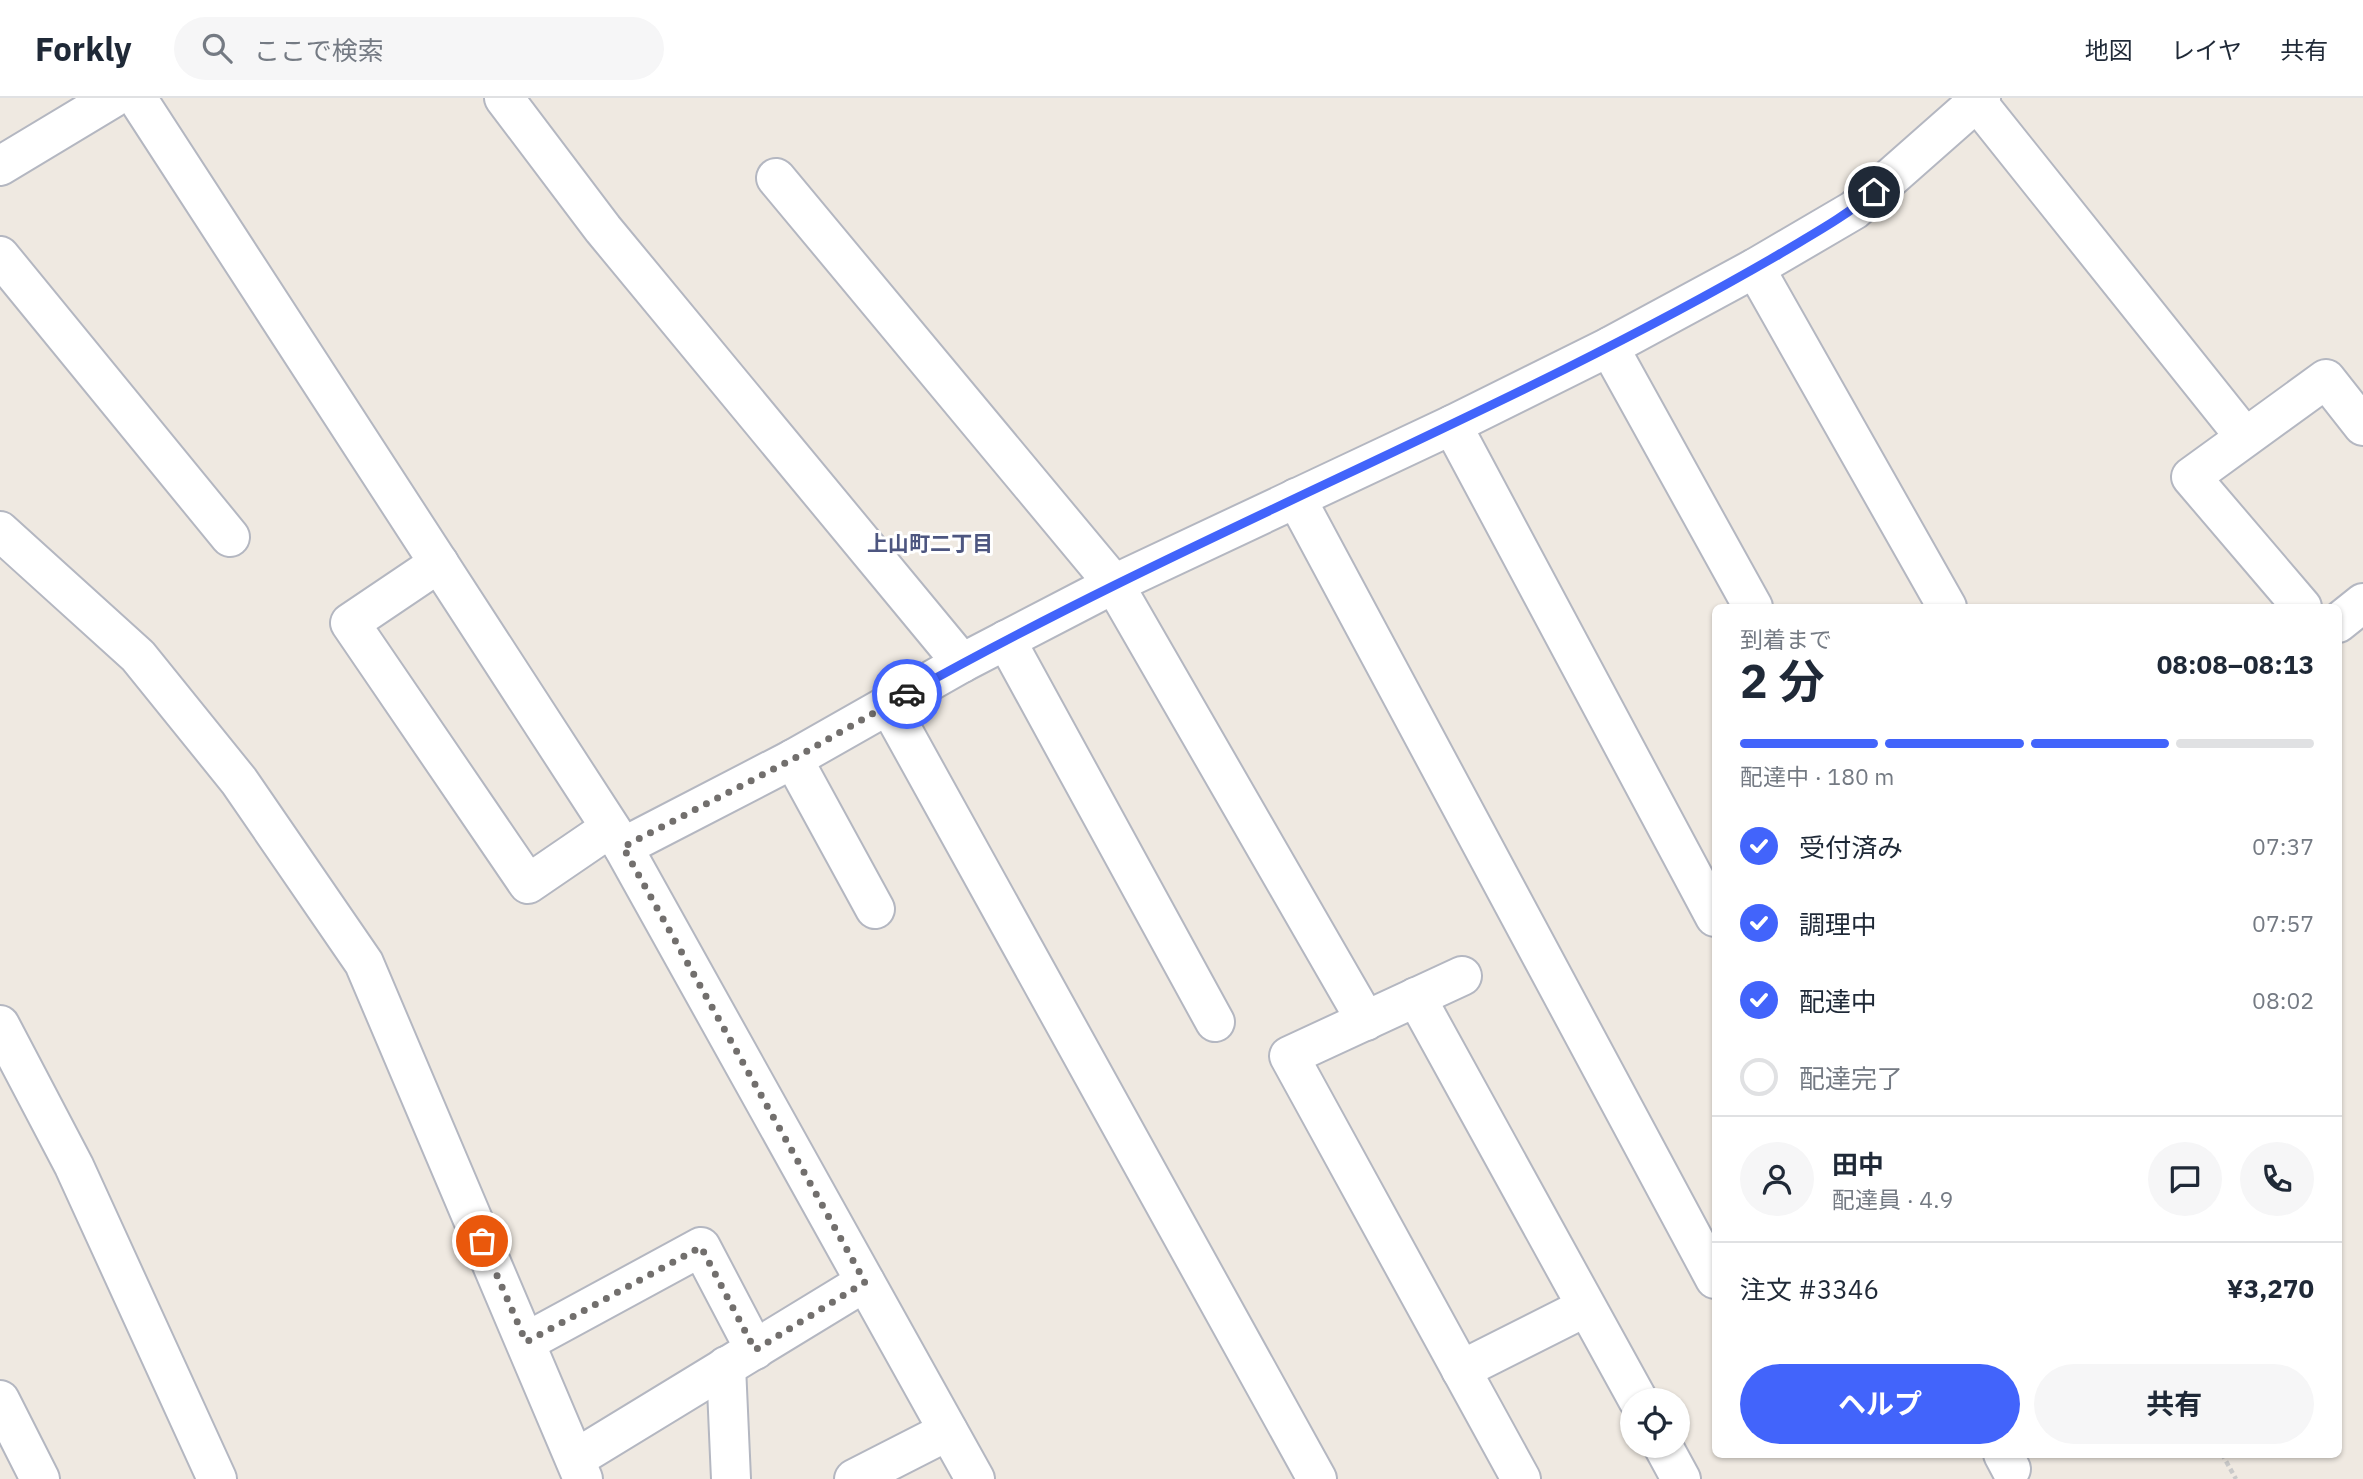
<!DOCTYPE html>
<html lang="ja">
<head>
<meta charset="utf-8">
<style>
  :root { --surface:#fff; --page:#f6f6f7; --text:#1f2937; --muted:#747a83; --line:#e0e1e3; --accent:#4264fb }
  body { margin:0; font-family:"IBM Plex Sans","Noto Sans JP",sans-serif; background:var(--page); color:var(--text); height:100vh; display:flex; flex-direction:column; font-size:26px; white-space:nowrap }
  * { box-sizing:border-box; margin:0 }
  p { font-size:23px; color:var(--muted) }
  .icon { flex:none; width:38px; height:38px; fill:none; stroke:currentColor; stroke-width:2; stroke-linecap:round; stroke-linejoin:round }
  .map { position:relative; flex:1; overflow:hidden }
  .details { position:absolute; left:1712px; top:506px; width:630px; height:854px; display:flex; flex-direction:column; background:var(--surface); border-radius:10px; box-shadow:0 2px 5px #0004 }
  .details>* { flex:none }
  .fabs { position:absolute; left:1620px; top:1290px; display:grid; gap:14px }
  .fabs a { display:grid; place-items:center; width:70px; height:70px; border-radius:50%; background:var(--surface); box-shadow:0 2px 5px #0004; font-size:35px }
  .pin { position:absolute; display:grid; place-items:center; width:60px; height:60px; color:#fff; margin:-30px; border:4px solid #fff; border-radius:50%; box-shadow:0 2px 7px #0007 }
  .courier { position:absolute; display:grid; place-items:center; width:70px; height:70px; margin:-35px; border:5px solid #4264fb; border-radius:50%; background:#fff; color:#222; box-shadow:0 2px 9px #0007 }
  .overview em { font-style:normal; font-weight:700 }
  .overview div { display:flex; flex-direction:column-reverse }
  .overview { display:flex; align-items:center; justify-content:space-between; height:119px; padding:0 28px }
  h1 { font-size:46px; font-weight:700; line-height:52px }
  .bar { display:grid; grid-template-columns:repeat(4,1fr); gap:10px 7px; align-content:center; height:84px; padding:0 28px }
  .bar i { height:9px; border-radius:5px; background:var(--line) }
  .bar .selected { background:var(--accent) }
  .bar p { grid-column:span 4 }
  .line { display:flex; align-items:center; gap:18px; padding:0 28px; border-top:2px solid var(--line) }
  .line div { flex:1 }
  .round { display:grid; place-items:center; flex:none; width:74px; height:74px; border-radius:37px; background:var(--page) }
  ol { padding:0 28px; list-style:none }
  li { display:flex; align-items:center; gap:21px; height:77px }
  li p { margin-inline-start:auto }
  li .icon { padding:7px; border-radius:50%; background:var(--accent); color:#fff; stroke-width:4 }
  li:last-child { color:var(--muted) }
  li i { width:38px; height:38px; border:4px solid var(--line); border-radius:50% }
  .primary-button { display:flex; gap:14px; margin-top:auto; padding:14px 28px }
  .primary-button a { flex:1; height:80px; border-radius:42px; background:var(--accent); color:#fff; font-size:28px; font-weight:700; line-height:80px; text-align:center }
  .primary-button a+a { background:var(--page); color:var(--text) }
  header { display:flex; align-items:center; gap:42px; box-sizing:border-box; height:98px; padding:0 35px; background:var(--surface); border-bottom:2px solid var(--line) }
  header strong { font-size:33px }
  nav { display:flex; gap:38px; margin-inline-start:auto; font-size:24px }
  .search { width:490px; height:63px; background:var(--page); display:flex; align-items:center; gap:18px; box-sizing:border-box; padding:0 24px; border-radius:38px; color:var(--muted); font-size:26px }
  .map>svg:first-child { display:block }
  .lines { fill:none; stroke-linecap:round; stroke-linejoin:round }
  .minor-casing { stroke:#b4b7c1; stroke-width:42 }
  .path { stroke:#c9c9c9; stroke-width:4.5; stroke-dasharray:5 3.5; stroke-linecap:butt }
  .minor { stroke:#fff; stroke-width:38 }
  .done { stroke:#726f6d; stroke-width:7; stroke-dasharray:0 12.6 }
  .route { stroke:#4264fb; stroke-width:9 }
  .labels { text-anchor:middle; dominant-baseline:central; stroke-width:6; stroke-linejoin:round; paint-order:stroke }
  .neighbourhood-label { font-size:21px; font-weight:bold; fill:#4d5680; stroke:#fff }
</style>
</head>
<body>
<header>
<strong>Forkly</strong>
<div class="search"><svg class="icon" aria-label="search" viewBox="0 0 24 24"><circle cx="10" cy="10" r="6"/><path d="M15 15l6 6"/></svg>ここで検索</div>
<nav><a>地図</a><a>レイヤ</a><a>共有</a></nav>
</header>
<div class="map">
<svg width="2363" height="1381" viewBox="0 0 2363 1381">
  <rect width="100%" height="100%" fill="#efe9e1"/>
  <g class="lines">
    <!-- minor casing -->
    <g class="minor-casing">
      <g id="minor">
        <path d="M137 0 623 749 975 1381"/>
        <path d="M504 0 603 131 962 565"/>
        <path d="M1977 4 2245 339"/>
        <path d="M0 68 113 0"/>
        <path d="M776 80 1114 486 1366 923"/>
        <path d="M0 158 230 439"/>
        <path d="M1755 170 1947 509"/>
        <path d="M1609 249 1753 509"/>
        <path d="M1452 327 1715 819"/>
        <path d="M1296 400 1715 1181"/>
        <path d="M0 433 138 558 239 683 364 865 583 1381"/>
        <path d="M439 465 350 525 528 786 610 730"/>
        <path d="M2302 509 2191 379 2326 281 2363 328"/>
        <path d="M2338 525 2363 505"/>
        <path d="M1006 542 1215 924"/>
        <path d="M888 606 1317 1381"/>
        <path d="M793 661 875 811"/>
        <path d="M623 749 793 661 962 565 1114 486 1452 327 1609 249 1755 170 1854 112 1981 0"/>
        <path d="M1462 878 1289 958 1521 1381"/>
        <path d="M1416 899 1638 1302"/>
        <path d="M0 927 74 1068 217 1381"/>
        <path d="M526 1244 701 1149 755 1252"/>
        <path d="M726 1268 731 1381"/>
        <path d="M1461 1272 1586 1209"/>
        <path d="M0 1302 40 1381"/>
        <path d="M1663 1348 1681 1381"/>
        <path d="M2003 1356 2011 1371"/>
        <path d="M575 1361 865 1184"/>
        <path d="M854 1381 948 1333"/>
      </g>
    </g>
    <!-- path -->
    <path class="path" d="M2222 1356 2236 1381"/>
    <!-- minor -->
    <use href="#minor" class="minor"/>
  </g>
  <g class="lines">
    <!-- done -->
    <path class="done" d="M482 1143 526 1244 701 1149 755 1252 865 1184 623 749 793 661 907 596"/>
    <!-- route -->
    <path class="route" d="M907 596C1121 476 1346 380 1565 271 1637 235 1709 197 1778 157 1811 137 1845 119 1874 94"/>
  </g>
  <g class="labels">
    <!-- neighbourhood labels -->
    <g class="neighbourhood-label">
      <text x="930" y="445">上山町二丁目</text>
    </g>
  </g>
</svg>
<div class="fabs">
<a><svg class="icon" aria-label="locate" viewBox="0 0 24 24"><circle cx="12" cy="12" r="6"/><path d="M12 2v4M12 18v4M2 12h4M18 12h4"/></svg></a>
</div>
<div class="pin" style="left:482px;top:1143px;background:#ea580c"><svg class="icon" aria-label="bag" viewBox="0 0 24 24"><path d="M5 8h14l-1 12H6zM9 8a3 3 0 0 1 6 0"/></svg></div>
<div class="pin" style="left:1874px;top:94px;background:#1f2937"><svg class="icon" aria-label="home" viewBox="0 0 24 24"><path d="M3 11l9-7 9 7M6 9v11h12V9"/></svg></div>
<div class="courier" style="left:907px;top:596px"><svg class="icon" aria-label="car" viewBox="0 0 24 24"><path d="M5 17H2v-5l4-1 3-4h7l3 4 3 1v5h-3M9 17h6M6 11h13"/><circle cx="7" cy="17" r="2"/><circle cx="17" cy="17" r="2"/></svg></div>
<section class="details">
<div class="overview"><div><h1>2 分</h1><p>到着まで</p></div><em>08:08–08:13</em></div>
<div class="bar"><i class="selected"></i><i class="selected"></i><i class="selected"></i><i></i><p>配達中 · 180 m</p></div>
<ol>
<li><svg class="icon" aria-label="check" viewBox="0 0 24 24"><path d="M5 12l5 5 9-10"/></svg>受付済み<p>07:37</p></li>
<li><svg class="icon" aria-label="check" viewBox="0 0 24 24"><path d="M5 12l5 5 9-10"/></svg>調理中<p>07:57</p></li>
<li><svg class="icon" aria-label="check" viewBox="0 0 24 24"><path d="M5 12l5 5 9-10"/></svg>配達中<p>08:02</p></li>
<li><i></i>配達完了</li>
</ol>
<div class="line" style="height:126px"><a class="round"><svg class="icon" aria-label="person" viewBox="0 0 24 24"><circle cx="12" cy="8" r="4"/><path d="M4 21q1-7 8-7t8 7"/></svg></a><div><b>田中</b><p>配達員 · 4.9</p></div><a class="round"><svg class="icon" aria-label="chat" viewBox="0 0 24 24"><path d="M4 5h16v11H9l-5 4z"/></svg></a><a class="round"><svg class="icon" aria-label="phone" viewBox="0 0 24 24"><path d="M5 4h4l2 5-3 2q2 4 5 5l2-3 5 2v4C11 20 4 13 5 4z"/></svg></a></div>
<div class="line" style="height:91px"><div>注文 #3346</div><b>¥3,270</b></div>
<div class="primary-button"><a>ヘルプ</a><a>共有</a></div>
</section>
</div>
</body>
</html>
